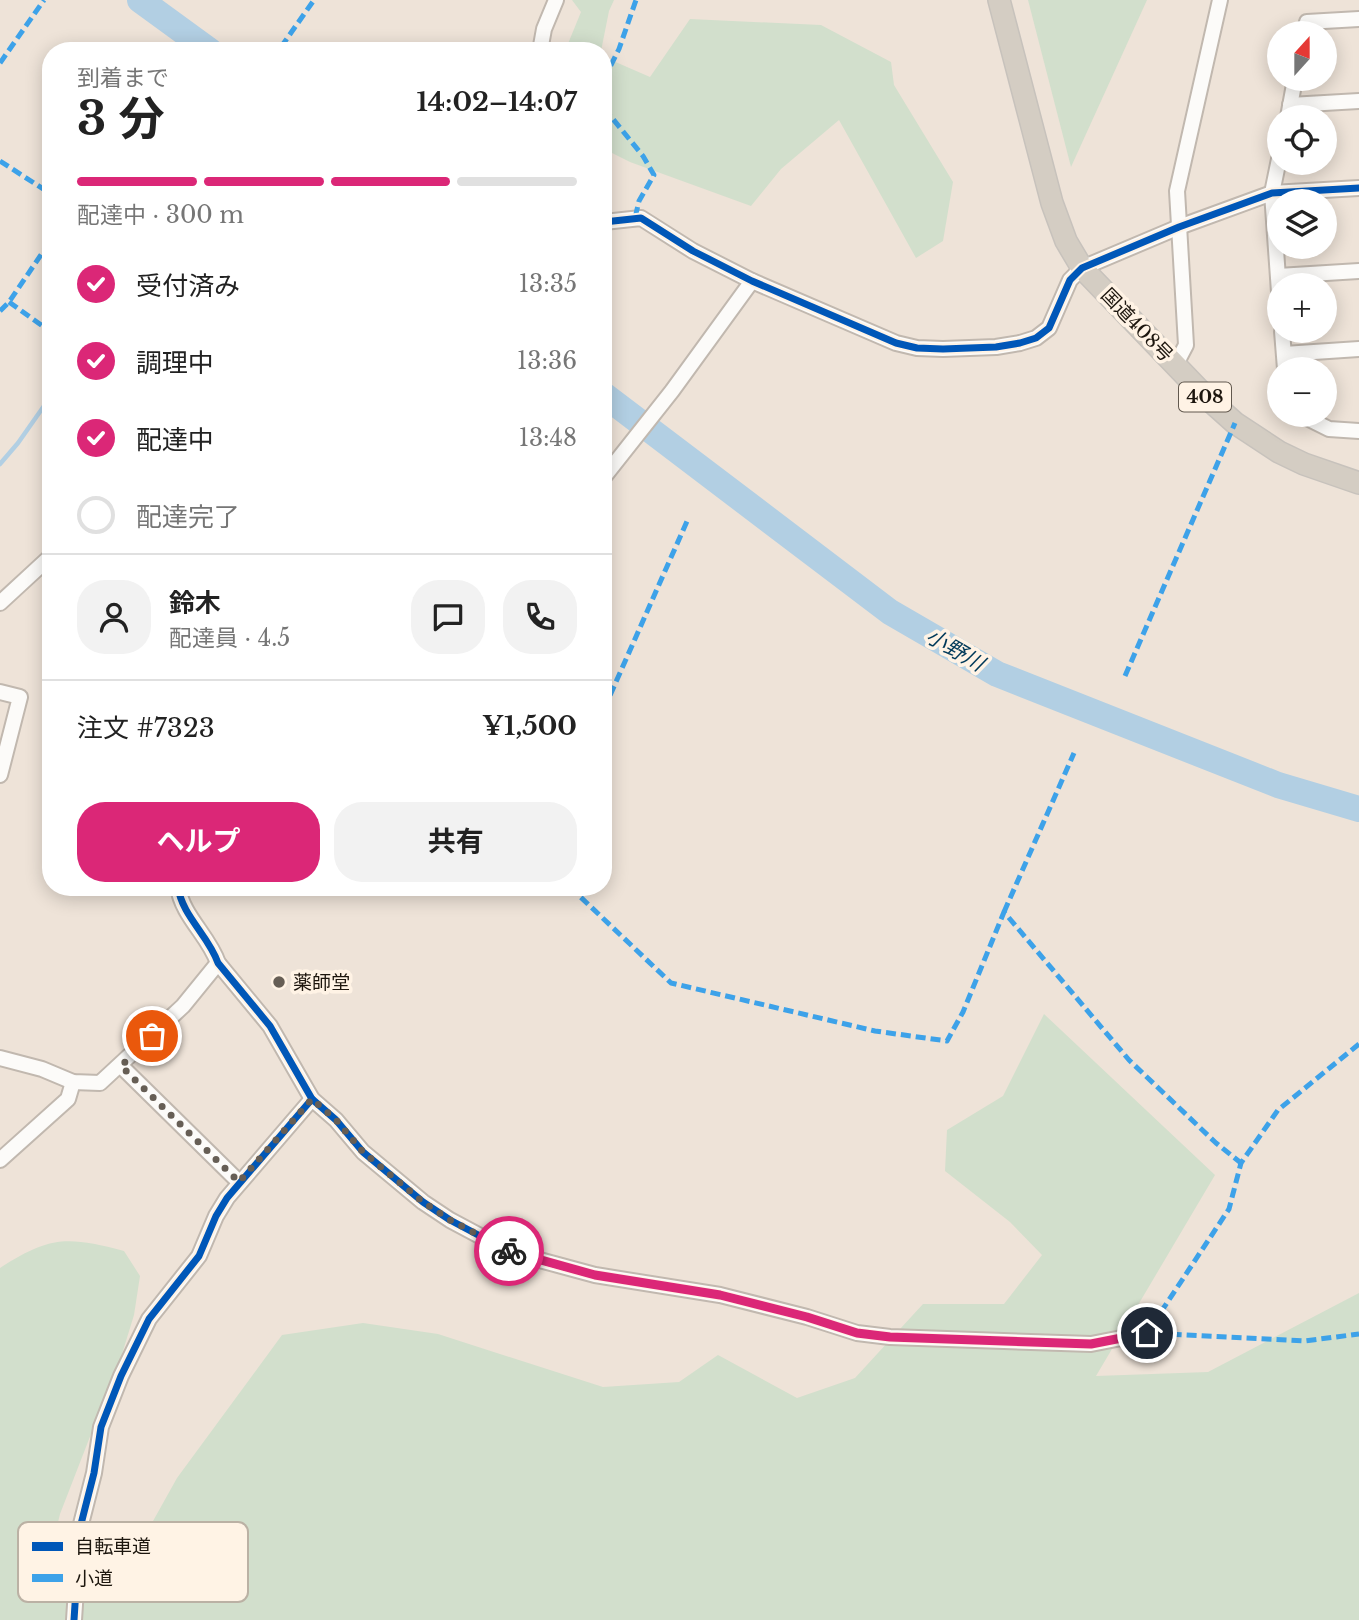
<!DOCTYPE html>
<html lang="ja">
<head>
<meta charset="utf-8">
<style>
  :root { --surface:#fff; --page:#f2f2f2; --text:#222; --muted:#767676; --line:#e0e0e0; --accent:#db2777 }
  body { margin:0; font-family:"Libre Baskerville","Noto Sans JP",serif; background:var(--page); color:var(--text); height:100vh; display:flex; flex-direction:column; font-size:26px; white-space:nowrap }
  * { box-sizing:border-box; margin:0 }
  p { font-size:23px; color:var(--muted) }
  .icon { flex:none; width:38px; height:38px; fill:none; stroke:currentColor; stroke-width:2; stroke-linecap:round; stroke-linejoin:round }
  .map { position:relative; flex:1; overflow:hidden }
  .side { position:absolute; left:42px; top:42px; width:570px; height:854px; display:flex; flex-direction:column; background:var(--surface); border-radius:28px; box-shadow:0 4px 18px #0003 }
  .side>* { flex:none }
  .needle { width:46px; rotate:21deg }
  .controls { position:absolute; left:1267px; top:21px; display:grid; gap:14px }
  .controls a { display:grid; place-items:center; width:70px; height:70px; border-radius:50%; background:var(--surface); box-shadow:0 4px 18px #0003; font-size:35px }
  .pin { position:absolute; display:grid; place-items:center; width:60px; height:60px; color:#fff; margin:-30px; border:4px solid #fff; border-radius:50%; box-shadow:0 2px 7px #0007 }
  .courier { position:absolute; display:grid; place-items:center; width:70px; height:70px; margin:-35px; border:5px solid #db2777; border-radius:50%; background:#fff; color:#222; box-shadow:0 2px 9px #0007 }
  .head em { font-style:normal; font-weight:700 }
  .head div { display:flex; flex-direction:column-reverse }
  .head { display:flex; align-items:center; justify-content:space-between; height:119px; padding:0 35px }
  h1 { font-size:46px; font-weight:700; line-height:52px }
  .bar { display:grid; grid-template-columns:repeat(4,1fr); gap:10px 7px; align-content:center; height:84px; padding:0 35px }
  .bar i { height:9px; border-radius:5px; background:var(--line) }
  .bar .current { background:var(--accent) }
  .bar p { grid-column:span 4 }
  .line { display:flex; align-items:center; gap:18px; padding:0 35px; border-top:2px solid var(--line) }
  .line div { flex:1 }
  .round { display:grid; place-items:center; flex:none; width:74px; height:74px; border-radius:28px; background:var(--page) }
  ol { padding:0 35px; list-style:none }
  li { display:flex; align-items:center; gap:21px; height:77px }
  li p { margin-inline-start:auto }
  li .icon { padding:7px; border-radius:50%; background:var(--accent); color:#fff; stroke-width:4 }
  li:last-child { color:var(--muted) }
  li i { width:38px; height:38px; border:4px solid var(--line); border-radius:50% }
  .cta { display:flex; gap:14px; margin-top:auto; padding:14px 35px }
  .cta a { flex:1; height:80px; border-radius:28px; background:var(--accent); color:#fff; font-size:28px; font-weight:700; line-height:80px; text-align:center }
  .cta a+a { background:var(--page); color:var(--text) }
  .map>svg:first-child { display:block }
  .green { fill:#d2dfcc }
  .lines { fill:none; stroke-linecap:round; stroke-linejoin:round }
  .stream { stroke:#b2cfe3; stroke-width:4.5 }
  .river { stroke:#b2cfe3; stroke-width:26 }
  .minor-casing { stroke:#c1b8af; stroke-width:18 }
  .highway-casing { stroke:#c7c2bc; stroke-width:24 }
  .minor { stroke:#fcfbf9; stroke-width:14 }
  .highway { stroke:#d4cdc3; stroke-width:21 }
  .quiet { stroke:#3da2e9; stroke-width:5; stroke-dasharray:10 5; stroke-linecap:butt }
  .cycleway-casing { stroke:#fff3e5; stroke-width:11 }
  .cycleway { stroke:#0057b8; stroke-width:7 }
  .done { stroke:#665e55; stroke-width:7; stroke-dasharray:0 12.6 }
  .route { stroke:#db2777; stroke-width:9 }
  .poi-dot { fill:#665e55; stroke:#fff3e5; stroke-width:2.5 }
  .labels { text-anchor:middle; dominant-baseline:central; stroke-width:7; stroke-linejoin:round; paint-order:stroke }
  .shield { fill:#fff3e5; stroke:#61584e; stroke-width:2 }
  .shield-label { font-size:18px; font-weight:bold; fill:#1d160e }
  .street-label { font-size:19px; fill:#1d160e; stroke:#fff3e5 }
  .poi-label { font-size:19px; fill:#1d160e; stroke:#fff3e5; text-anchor:start }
  .water-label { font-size:21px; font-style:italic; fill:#003959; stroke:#fff3e5 }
  .key { fill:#fff3e5; stroke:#bbb1a4; stroke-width:2 }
  .key-label { font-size:19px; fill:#1d160e }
</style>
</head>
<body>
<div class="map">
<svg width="1359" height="1620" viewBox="0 0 1359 1620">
  <rect width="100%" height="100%" fill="#eee3d8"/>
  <!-- green -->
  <g class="green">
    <path d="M572 0H614L609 11 601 51H565L581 12Z"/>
    <path d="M1028 0H1147L1071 167Z"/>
    <path d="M690 19 821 25 891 62 894 85 953 182 943 241 916 258 839 120 781 169 751 206 630 162 604 149V57L650 77Z"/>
    <path d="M1044 1014 1215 1175 1096 1376 1208 1372 1359 1293V1620H0V1268C50 1236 67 1236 124 1251L140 1276 134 1315 122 1354 60 1514 54 1539H143L177 1478 282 1335 363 1323 438 1334 603 1387 679 1382 718 1355 797 1398 855 1378 923 1304H1004L1042 1255 1010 1222 945 1171 947 1130 1003 1096Z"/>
  </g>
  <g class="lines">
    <!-- stream -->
    <path class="stream" d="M0 464 18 443 51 396"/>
    <!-- river -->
    <g class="river">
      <path d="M140 0 210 51"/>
      <path d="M604 395 890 612 997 674 1278 785 1359 809"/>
    </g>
    <!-- minor casing -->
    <g class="minor-casing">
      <g id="minor">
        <path d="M1304 33 1307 22 1359 19"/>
        <path d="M540 51 544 29 556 0"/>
        <path d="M1290 105 1359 101"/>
        <path d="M1288 117 1295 79"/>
        <path d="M1279 159 1272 193 1279 292"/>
        <path d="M604 222 641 218 693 251 752 281 896 343 917 348 943 349 996 347 1020 343 1036 338 1049 328 1070 280 1082 268 1179 227 1272 193 1359 188"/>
        <path d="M1278 276 1359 271"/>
        <path d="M1282 331 1285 369"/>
        <path d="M1284 354 1359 349"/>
        <path d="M1175 366 1186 345 1177 191 1220 0"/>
        <path d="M1301 415 1329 429 1359 431"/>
        <path d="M604 477 672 391 752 281"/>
        <path d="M0 603 51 556"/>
        <path d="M0 692 20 697 0 775"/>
        <path d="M178 887C182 916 209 936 218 963L270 1026 312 1099 336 1120 363 1152 423 1202 450 1220 510 1252 595 1275 720 1295 807 1317 857 1333 890 1337 1091 1344 1147 1333"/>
        <path d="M0 1058 42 1069 73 1082 100 1083 183 1006 218 963"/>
        <path d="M121 1066 239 1182"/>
        <path d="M0 1160 68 1099 73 1082"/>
        <path d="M74 1620 80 1528 94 1473 101 1427 121 1376 149 1319 199 1256 216 1216 227 1198 312 1099"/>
      </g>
    </g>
    <!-- highway casing -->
    <g class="highway-casing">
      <path id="highway" d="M999 0 1052 203 1066 241 1082 268 1207 398 1235 423 1279 452 1304 464 1359 483"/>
    </g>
    <!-- minor -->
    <use href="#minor" class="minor"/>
    <!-- highway -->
    <use href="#highway" class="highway"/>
    <!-- quiet -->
    <g class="quiet">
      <path d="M281 47 314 0"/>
      <path d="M0 63 44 0"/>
      <path d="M604 79 619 49 636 0"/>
      <path d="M604 108 643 156 654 175 639 201 635 218"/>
      <path d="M0 161 51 194"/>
      <path d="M9 302 51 332"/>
      <path d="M0 311 9 302 51 240"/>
      <path d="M1125 676 1235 423"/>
      <path d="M604 709 688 519"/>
      <path d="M570 887 671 983 875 1031 947 1041 963 1012 1004 912 1129 1060 1216 1143 1241 1163"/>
      <path d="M1004 912 1074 753"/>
      <path d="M1359 1044 1278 1110 1241 1163 1229 1209 1147 1333 1304 1341 1359 1334"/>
    </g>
    <!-- cycleway casing -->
    <g class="cycleway-casing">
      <g id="cycleway">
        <path d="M604 222 641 218 693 251 752 281 896 343 917 348 943 349 996 347 1020 343 1036 338 1049 328 1070 280 1082 268 1179 227 1272 193 1359 188"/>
        <path d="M178 887C182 916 209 936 218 963L270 1026 312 1099 336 1120 363 1152 423 1202 450 1220 510 1252 595 1275 720 1295 807 1317 857 1333 890 1337 1091 1344 1147 1333"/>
        <path d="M74 1620 80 1528 94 1473 101 1427 121 1376 149 1319 199 1256 216 1216 227 1198 312 1099"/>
      </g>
    </g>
    <!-- cycleway -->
    <use href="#cycleway" class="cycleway"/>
  </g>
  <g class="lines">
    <!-- done -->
    <path class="done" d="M152 1036 121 1066 239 1182 312 1099 336 1120 363 1152 423 1202 450 1220 509 1251"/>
    <!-- route -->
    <path class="route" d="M509 1251 595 1275 720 1295 807 1317 857 1333 890 1337 1091 1344 1147 1333"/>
  </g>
  <!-- markers -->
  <circle class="poi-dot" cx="279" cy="982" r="7"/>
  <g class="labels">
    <!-- shield labels -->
    <rect class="shield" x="1179" y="382.5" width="52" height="29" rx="5"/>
    <g class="shield-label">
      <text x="1205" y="397">408</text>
    </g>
    <!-- street labels -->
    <g class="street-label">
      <text transform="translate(1137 325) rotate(46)">国道408号</text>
    </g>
    <!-- poi labels -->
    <g class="poi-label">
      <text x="293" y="982">薬師堂</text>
    </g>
    <!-- water labels -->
    <g class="water-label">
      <text transform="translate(955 650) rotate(30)">小野川</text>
    </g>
  </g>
  <!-- legend -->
  <rect x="18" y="1522" width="230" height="80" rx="10" class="key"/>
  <rect x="32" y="1542" width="31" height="9" fill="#0057b8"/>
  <rect x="32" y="1574" width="31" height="8" fill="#3da2e9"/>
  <g class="key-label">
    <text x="75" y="1553">自転車道</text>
    <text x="75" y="1585">小道</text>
  </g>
</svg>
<div class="controls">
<a><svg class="needle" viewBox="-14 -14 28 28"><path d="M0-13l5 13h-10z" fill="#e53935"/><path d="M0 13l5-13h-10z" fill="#767676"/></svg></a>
<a><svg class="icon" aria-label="locate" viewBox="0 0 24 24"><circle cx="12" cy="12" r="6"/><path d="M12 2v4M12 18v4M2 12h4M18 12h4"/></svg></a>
<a><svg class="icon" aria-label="layers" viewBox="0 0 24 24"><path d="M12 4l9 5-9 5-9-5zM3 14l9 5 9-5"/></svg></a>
<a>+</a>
<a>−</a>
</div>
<div class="pin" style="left:152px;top:1036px;background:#ea580c"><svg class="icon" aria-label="bag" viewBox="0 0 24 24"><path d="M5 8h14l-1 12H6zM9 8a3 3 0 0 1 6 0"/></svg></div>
<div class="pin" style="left:1147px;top:1333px;background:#1f2937"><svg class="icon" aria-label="home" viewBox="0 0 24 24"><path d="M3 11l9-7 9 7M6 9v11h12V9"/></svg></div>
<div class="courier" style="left:509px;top:1251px"><svg class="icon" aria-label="bike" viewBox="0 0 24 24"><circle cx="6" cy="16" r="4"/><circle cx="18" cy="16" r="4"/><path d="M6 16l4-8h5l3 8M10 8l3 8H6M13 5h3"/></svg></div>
<section class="side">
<div class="head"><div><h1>3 分</h1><p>到着まで</p></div><em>14:02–14:07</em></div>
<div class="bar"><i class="current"></i><i class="current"></i><i class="current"></i><i></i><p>配達中 · 300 m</p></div>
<ol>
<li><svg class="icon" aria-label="check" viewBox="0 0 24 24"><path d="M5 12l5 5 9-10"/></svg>受付済み<p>13:35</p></li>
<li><svg class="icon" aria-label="check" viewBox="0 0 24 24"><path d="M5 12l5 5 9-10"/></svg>調理中<p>13:36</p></li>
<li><svg class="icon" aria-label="check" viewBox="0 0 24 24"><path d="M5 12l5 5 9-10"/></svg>配達中<p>13:48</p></li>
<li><i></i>配達完了</li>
</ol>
<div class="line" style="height:126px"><a class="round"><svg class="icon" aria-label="person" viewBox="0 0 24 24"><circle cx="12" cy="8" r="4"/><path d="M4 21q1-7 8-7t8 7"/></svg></a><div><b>鈴木</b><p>配達員 · 4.5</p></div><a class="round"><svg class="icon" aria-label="chat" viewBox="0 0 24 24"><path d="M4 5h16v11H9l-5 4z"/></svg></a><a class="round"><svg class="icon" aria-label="phone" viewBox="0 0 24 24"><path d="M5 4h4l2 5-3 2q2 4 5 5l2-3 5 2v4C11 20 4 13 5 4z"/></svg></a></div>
<div class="line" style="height:91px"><div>注文 #7323</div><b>¥1,500</b></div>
<div class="cta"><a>ヘルプ</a><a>共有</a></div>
</section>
</div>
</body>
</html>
